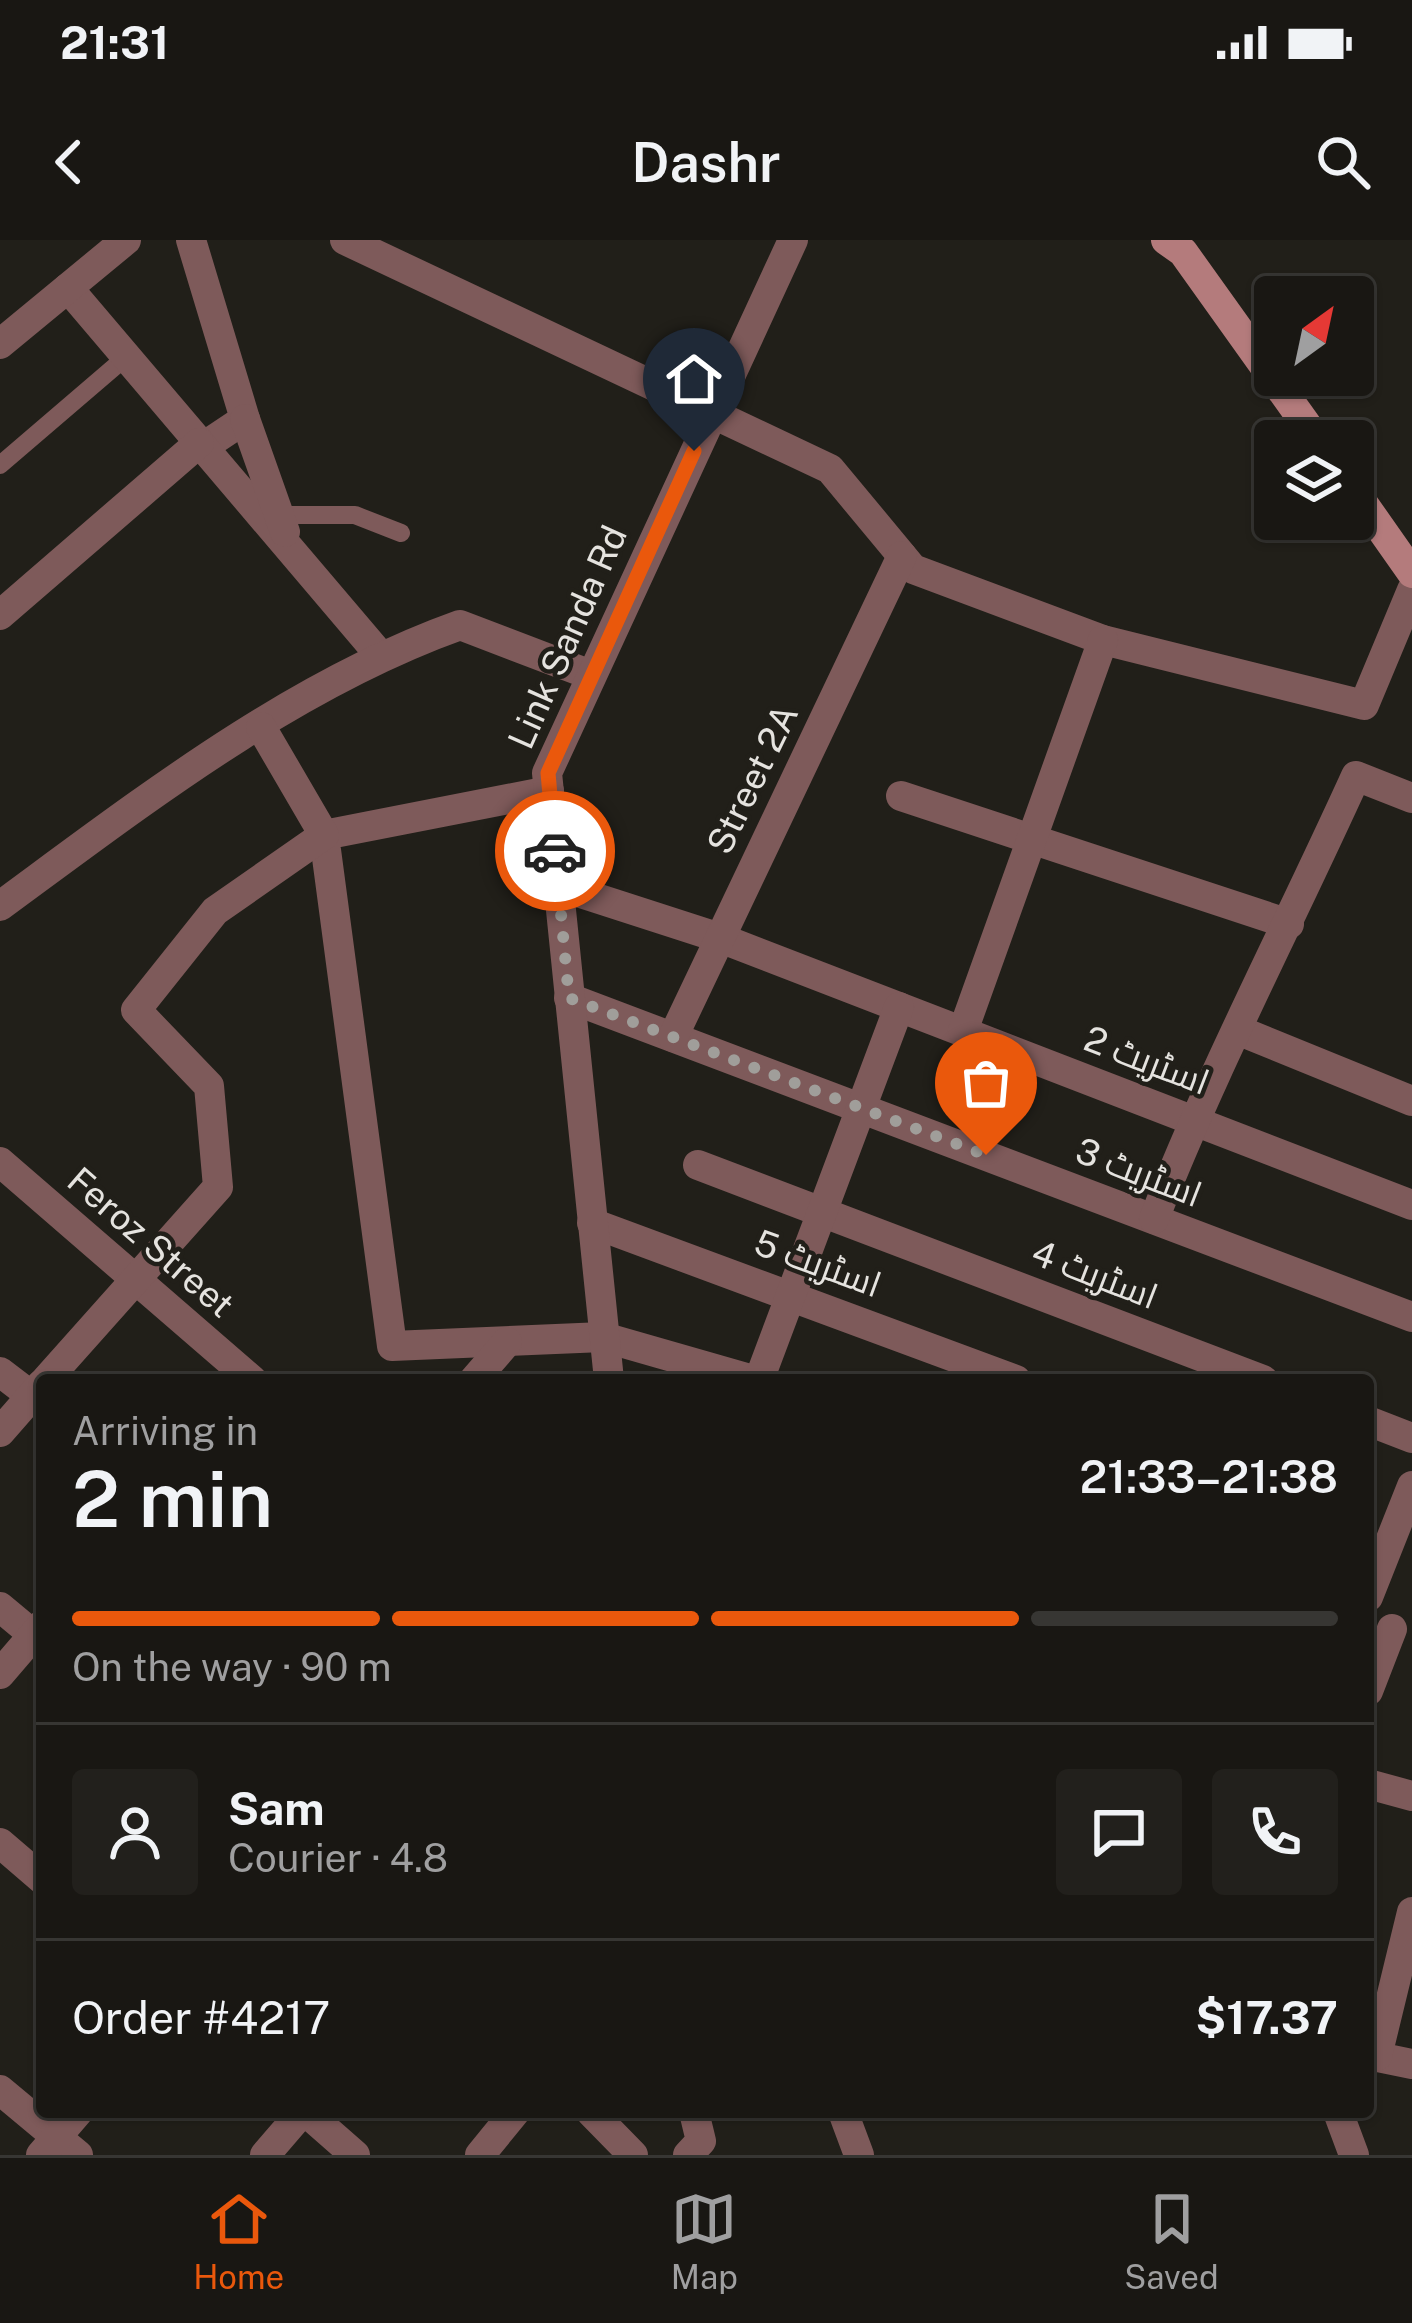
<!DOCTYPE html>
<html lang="en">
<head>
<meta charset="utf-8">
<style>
  :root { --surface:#191713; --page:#22201c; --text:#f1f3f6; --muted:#9f9fa0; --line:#373633; --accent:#ea580c }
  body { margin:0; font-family:"Public Sans",Cairo,sans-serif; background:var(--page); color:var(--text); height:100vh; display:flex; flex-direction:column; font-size:45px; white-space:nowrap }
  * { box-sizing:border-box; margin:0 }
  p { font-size:39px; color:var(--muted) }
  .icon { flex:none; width:66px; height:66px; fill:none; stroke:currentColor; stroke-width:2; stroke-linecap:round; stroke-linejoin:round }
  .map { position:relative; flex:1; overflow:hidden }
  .panel { position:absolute; left:36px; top:1134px; width:1338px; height:744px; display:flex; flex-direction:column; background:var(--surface); border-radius:12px; box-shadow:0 3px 9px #0004,0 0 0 3px var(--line) }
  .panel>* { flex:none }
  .needle { width:78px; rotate:33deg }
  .buttons { position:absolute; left:1254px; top:36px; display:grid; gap:24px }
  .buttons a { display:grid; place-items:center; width:120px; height:120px; border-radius:12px; background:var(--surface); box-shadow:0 3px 9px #0004,0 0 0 3px var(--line); font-size:60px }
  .pin { position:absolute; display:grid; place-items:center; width:102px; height:102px; color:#fff; margin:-123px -51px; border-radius:50% 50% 50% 0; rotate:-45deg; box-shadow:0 0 12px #0007 }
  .pin .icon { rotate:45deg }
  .courier { position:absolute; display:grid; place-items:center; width:120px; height:120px; margin:-60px; border:9px solid #ea580c; border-radius:50%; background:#fff; color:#222; box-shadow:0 3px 15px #0007 }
  .summary em { font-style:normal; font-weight:600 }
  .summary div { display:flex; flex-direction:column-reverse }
  .summary { display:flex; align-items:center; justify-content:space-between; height:204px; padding:0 36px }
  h1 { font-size:78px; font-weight:600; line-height:90px }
  .bar { display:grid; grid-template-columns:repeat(4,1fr); gap:18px 12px; align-content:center; height:144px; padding:0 36px }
  .bar i { height:15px; border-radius:9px; background:var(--line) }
  .bar .on { background:var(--accent) }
  .bar p { grid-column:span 4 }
  .line { display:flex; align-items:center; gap:30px; padding:0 36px; border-top:3px solid var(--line) }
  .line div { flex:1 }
  .round { display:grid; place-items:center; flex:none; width:126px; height:126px; border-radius:12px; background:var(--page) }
  .status { display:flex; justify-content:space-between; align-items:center; height:84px; padding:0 60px; background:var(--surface); direction:ltr }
  .status svg { height:33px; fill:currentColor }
  header { display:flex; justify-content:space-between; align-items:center; height:156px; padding:0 36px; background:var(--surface); font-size:54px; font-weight:600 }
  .menu { display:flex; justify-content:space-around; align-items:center; height:168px; border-top:3px solid var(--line); background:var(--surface); font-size:33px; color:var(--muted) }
  .menu a { display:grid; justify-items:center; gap:6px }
  .menu .on { color:var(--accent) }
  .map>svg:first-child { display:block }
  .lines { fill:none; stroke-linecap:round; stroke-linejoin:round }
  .service { stroke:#7e5a5a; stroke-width:18 }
  .minor { stroke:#7e5a5a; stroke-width:30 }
  .tertiary { stroke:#7e5a5a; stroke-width:30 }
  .secondary { stroke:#b47b7c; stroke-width:30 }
  .done { stroke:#a09e9a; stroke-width:12; stroke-dasharray:0 21.6 }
  .route { stroke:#ea580c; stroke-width:15 }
  .labels { text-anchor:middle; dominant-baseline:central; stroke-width:9; stroke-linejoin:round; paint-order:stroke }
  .street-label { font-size:36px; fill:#e5e3df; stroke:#211f19 }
</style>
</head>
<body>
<div class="status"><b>21:31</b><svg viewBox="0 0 49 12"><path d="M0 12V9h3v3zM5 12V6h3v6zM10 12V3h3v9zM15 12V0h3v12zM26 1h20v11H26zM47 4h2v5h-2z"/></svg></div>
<header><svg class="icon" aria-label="back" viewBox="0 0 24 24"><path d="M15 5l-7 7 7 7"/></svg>Dashr<svg class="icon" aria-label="search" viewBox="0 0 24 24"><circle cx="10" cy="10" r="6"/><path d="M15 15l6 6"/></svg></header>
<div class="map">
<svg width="1412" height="1915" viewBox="0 0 1412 1915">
  <rect width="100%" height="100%" fill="#211f19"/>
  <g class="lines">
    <!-- service -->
    <g class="service">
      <path d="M0 225 126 117"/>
      <path d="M279 275H355L401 293"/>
    </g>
    <!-- minor -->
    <g class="minor">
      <path d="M191 0 245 179 203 207"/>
      <path d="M345 0 830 229 913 329 1103 400 1364 465 1412 350"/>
      <path d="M68 48 379 414"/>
      <path d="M0 104 126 0"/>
      <path d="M245 179 285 292"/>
      <path d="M0 375 199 203"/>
      <path d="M549 551 324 595 392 1106 603 1097 753 1140"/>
      <path d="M901 556 1289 684"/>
      <path d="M559 646 720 698 1412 965"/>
      <path d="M0 666C143 561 292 445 460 385L591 435"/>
      <path d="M569 758 1412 1077"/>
      <path d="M963 791 1103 400"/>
      <path d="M1240 791 1412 861"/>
      <path d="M673 797 902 316"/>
      <path d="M0 922 252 1140"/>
      <path d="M698 925 1263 1140"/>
      <path d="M1154 979C1213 828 1289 684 1356 536L1412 558"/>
      <path d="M592 983 1016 1140"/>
      <path d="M0 1132 42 1164"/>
      <path d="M46 1140 218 947 209 846 136 770 215 671 324 595 261 487"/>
      <path d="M474 1140 507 1102"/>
      <path d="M759 1140 899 767"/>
      <path d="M1368 1181 1412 1198"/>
      <path d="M0 1192 42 1144"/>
      <path d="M1368 1357 1412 1246"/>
      <path d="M0 1367 42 1402"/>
      <path d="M0 1434 42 1385"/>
      <path d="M1368 1451 1392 1389"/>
      <path d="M1368 1544 1412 1556"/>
      <path d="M0 1603 42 1639"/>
      <path d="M1368 1815 1412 1824"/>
      <path d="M1377 1816 1412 1672"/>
      <path d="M0 1850 78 1915"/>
      <path d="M306 1872 355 1915"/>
      <path d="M591 1872 633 1915"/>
      <path d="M1338 1872 1354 1915"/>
      <path d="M41 1915 78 1872"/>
      <path d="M265 1915 302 1872"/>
      <path d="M480 1915 515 1872"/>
      <path d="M688 1915 701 1901 694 1872"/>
    </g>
    <!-- tertiary -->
    <g class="tertiary">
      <path d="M609 1140 547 533 793 0"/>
      <path d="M843 1872 859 1915"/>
    </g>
    <!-- secondary -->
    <g class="secondary">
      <path d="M1166 0 1183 12 1318 201"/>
      <path d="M1353 249 1412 333"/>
    </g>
  </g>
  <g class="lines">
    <!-- done -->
    <path class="done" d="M555 611 569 758 986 915"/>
    <!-- route -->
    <path class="route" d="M555 611 548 533 694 211"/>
  </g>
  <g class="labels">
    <!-- street labels -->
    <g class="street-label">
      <text transform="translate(567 397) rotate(-66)">Link Sanda Rd</text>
      <text transform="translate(752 539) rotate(-64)">Street 2A</text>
      <text transform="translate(1147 820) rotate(21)">اسٹریٹ 2</text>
      <text transform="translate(1139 932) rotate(21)">اسٹریٹ 3</text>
      <text transform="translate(151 1002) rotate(41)">Feroz Street</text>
      <text transform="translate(818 1023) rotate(20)">اسٹریٹ 5</text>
      <text transform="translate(1095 1034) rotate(21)">اسٹریٹ 4</text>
    </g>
  </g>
</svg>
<div class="buttons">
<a><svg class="needle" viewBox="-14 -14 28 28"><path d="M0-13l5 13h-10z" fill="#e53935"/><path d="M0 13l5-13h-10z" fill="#9f9fa0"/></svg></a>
<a><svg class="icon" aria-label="layers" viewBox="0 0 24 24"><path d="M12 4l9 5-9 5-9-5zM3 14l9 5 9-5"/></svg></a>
</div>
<div class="pin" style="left:986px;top:915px;background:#ea580c"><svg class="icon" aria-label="bag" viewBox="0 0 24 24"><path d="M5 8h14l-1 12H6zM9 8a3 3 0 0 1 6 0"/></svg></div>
<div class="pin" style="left:694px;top:211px;background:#1f2937"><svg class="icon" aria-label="home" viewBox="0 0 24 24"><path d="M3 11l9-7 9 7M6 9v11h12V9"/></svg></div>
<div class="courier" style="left:555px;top:611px"><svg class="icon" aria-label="car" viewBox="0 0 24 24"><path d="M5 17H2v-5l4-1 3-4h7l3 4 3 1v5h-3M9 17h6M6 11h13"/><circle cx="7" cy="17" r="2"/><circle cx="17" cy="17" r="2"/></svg></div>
<section class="panel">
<div class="summary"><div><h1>2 min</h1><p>Arriving in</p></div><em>21:33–21:38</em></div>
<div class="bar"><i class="on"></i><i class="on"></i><i class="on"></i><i></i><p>On the way · 90 m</p></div>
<div class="line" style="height:216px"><a class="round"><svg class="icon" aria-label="person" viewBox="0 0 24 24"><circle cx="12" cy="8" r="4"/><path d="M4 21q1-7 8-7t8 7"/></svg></a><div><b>Sam</b><p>Courier · 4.8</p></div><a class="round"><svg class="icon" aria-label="chat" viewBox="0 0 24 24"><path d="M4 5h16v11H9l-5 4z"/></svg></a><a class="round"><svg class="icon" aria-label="phone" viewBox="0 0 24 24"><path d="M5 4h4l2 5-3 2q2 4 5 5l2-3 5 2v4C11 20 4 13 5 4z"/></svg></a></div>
<div class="line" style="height:156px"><div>Order #4217</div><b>$17.37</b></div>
</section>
</div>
<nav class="menu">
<a class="on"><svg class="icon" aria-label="home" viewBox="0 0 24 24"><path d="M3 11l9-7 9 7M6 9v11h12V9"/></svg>Home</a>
<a><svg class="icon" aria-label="map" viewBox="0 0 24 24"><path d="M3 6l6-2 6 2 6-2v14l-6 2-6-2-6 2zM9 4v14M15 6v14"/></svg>Map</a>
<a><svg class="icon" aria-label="saved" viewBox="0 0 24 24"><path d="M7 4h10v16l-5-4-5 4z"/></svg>Saved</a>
</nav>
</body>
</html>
